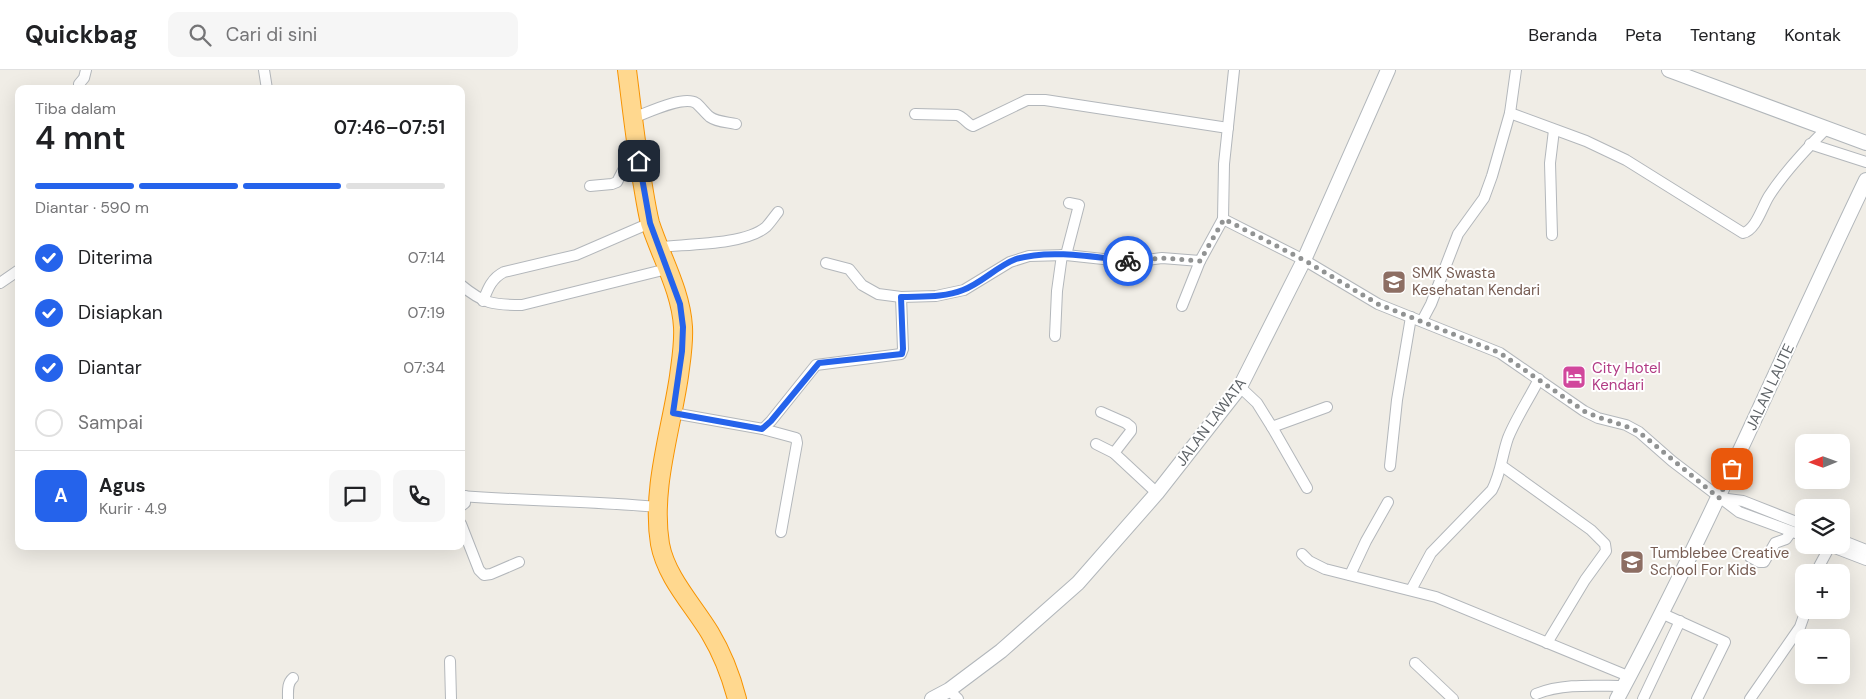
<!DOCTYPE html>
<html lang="id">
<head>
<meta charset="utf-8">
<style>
  :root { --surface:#fff; --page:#f6f6f6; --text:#202124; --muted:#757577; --line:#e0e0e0; --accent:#2563eb }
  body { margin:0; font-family:"DM Sans",sans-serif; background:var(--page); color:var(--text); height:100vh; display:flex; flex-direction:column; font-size:19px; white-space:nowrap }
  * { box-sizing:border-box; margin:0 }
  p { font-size:16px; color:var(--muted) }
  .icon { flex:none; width:28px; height:28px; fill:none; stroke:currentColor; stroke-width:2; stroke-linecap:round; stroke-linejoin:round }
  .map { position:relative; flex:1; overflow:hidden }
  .sheet { position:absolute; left:15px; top:15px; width:450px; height:465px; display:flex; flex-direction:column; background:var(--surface); border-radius:10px; box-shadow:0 5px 20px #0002 }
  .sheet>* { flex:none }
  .needle { width:32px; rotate:269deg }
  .buttons { position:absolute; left:1795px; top:364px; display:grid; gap:10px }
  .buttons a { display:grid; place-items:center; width:55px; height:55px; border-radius:10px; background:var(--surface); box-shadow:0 5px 20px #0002; font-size:25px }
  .pin { position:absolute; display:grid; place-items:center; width:42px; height:42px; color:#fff; margin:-21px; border-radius:10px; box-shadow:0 2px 8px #0006 }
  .courier { position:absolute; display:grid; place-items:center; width:50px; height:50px; margin:-25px; border:4px solid #2563eb; border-radius:50%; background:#fff; color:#222; box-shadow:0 1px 6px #0007 }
  .headline em { font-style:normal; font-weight:600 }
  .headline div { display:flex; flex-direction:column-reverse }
  .headline { display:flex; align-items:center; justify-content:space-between; height:85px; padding:0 20px }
  h1 { font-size:32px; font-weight:600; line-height:38px }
  .bar { display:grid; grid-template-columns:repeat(4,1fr); gap:8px 5px; align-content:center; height:60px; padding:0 20px }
  .bar i { height:6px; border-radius:4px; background:var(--line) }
  .bar .selected { background:var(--accent) }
  .bar p { grid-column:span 4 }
  .line { display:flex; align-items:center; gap:12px; padding:0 20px; border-top:1px solid var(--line) }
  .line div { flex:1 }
  .round { display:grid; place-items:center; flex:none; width:52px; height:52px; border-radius:10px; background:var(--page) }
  ol { padding:0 20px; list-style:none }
  li { display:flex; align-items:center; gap:15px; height:55px }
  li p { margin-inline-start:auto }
  li .icon { padding:5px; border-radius:50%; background:var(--accent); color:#fff; stroke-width:4 }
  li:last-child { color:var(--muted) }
  li i { width:28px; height:28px; border:2px solid var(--line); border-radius:50% }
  header { display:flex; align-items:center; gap:30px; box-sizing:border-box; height:70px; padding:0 25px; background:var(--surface); border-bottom:1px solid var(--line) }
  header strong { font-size:24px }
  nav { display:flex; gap:28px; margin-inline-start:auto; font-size:18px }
  .search { width:350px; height:45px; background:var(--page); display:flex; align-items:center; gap:12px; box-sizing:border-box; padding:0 18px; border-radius:10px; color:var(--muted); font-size:19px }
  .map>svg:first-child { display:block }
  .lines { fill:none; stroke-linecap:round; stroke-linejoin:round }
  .street-casing { stroke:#b3b7bb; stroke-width:12 }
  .secondary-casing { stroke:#b2b7bb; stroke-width:16 }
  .highway-casing { stroke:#f79300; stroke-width:20 }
  .street { stroke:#fff; stroke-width:10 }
  .secondary { stroke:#fff; stroke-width:14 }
  .highway { stroke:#ffd88f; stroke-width:18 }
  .done { stroke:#919393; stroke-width:5; stroke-dasharray:0 9 }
  .route { stroke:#2563eb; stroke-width:6 }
  .labels { text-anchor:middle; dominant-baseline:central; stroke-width:4; stroke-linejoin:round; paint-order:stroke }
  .education-label { font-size:15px; fill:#785e54; stroke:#fff; text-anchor:start }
  .hotel-label { font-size:15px; fill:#b23c85; stroke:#fff; text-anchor:start }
  .street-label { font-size:15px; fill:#5e6367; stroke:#fff }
</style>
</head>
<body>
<header>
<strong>Quickbag</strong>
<div class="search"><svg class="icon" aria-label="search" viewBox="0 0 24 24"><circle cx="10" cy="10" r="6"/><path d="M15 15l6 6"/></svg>Cari di sini</div>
<nav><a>Beranda</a><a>Peta</a><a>Tentang</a><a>Kontak</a></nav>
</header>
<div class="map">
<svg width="1866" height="629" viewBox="0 0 1866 629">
  <rect width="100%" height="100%" fill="#f0ede6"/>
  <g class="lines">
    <!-- street casing -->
    <g class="street-casing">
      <g id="street">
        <path d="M264 0 267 19"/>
        <path d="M1234 0 1224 94 1223 149 1304 190 1378 234 1500 283 1584 341 1598 348 1626 355 1639 362 1672 391 1739 442 1804 466"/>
        <path d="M80 19 79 14 84 8 86 0"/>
        <path d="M1510 43 1586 71 1626 90 1743 163C1756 160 1762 137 1769 126 1785 101 1806 79 1827 58"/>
        <path d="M915 44 957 45C964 47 967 54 973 56L1027 30H1045L1228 58"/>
        <path d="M633 48C647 43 683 25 696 33 701 37 705 43 710 47 717 52 727 52 736 54"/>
        <path d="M1810 74 1866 92"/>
        <path d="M590 116 612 114 617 112 635 77"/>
        <path d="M1552 165 1550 93 1554 60"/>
        <path d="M660 177C687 174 745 175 766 157 770 153 774 147 778 142"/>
        <path d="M1066 185 1079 135 1069 133"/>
        <path d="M826 193 849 199 862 215 878 224 901 227"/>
        <path d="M0 213 19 200"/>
        <path d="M461 215C484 234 493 235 522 235L667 199"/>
        <path d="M483 231C488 218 492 208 504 202L576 185 650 153"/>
        <path d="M1182 236 1200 191"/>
        <path d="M1422 251 1431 234 1458 164 1484 128 1492 106 1510 43 1516 0"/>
        <path d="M1055 266 1057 221 1062 185"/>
        <path d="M1240 317 1257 333 1272 357 1327 337"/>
        <path d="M1101 342 1126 353 1131 357V361L1114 383"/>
        <path d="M673 343 763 359 771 351 816 295 901 284 903 279 901 227 936 226 964 220 1010 192 1029 186 1066 185 1131 192 1162 188 1200 191 1223 149"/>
        <path d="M1272 357 1307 418"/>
        <path d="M763 359 796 368 797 373 781 462"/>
        <path d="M1096 374 1114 383 1157 423"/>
        <path d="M1390 396 1397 330 1411 247"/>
        <path d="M1502 396 1591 460 1605 474 1606 481 1585 510 1547 573"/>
        <path d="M461 426C527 431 592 431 658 437"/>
        <path d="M1720 428 1743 431 1804 455"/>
        <path d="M461 436 465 433V426"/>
        <path d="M461 454 479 500 484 505 491 504 519 492"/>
        <path d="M1841 470 1866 480"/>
        <path d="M1827 475 1866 490"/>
        <path d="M1302 484 1309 491 1325 499 1436 527 1628 606"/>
        <path d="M1750 487 1759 492H1764L1775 473 1786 469 1791 462"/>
        <path d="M1816 502 1830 476"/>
        <path d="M1350 505 1366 471 1388 432"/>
        <path d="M1411 520 1431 483 1492 420C1501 403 1502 385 1508 368 1516 348 1529 329 1539 309"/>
        <path d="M1661 543 1725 572 1697 629"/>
        <path d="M450 591 451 629"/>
        <path d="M1415 593 1453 629"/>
        <path d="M949 620 958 629"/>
        <path d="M1536 624C1564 613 1595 616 1624 616"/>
        <path d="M288 629C288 621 287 613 293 608"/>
        <path d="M1643 629 1680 551"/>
        <path d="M1750 629 1800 557 1806 540"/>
      </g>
    </g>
    <!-- secondary casing -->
    <g class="secondary-casing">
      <g id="secondary">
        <path d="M1669 0 1866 73"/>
        <path d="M932 629 949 620 1001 581 1078 513 1157 423 1240 317 1304 190 1388 0"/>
        <path d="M1617 629C1708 460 1783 283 1866 110"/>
      </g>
    </g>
    <!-- highway casing -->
    <g class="highway-casing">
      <path id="highway" d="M627 0C632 39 636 78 643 116 645 128 647 141 650 153 661 187 681 221 683 257 684 274 681 290 679 306 671 361 651 419 660 474 666 507 693 535 710 563 722 583 731 606 737 629"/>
    </g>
    <!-- street -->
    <use href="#street" class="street"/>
    <!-- secondary -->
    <use href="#secondary" class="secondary"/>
    <!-- highway -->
    <use href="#highway" class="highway"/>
  </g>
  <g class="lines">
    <!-- done -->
    <path class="done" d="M1128 191 1162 188 1200 191 1224 149 1304 190 1378 234 1500 283 1584 341C1602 350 1621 353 1639 362L1719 428 1732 399"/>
    <!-- route -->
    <path class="route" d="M639 91 650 153 680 234 683 257 682 281 673 343 762 359 771 351 819 293 902 284 903 279 901 227C922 226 943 228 963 220 982 213 997 196 1016 189 1049 179 1094 187 1128 191"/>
  </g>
  <!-- icons -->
  <defs>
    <g id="school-square" transform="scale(1.25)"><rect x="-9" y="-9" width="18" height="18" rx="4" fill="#8d6e63" stroke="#fff"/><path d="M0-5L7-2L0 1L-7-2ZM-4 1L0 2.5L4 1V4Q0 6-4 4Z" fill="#fff"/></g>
    <g id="hotel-square" transform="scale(1.25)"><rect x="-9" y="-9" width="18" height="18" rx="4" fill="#d1479c" stroke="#fff"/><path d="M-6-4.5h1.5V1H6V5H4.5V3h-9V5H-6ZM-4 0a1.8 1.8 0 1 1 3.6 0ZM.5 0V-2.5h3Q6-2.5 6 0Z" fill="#fff"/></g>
  </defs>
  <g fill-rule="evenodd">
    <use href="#school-square" x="1394" y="212"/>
    <use href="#hotel-square" x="1574" y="307"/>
    <use href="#school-square" x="1632" y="492"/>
  </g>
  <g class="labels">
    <!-- education labels -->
    <g class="education-label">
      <text x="1412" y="203">SMK Swasta<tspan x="1412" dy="17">Kesehatan Kendari</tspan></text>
      <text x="1650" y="483">Tumblebee Creative<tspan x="1650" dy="17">School For Kids</tspan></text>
    </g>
    <!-- hotel labels -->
    <g class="hotel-label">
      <text x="1592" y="298">City Hotel<tspan x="1592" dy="17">Kendari</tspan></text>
    </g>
    <!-- street labels -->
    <g class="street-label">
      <text transform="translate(1770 317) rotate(-65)">JALAN LAUTE</text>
      <text transform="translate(1211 352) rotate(-53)">JALAN LAWATA</text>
    </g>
  </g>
</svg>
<div class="buttons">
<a><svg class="needle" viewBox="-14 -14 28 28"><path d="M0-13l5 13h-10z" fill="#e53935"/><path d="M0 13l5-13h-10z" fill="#757577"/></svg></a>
<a><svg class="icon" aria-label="layers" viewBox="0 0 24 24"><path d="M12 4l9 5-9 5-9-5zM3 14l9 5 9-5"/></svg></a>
<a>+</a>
<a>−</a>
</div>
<div class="pin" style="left:1732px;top:399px;background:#ea580c"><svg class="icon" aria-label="bag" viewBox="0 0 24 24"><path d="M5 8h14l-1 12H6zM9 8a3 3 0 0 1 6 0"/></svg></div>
<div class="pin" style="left:639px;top:91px;background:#1f2937"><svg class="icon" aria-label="home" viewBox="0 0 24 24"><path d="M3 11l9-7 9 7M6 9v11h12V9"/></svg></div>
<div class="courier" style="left:1128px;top:191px"><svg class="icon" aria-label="bike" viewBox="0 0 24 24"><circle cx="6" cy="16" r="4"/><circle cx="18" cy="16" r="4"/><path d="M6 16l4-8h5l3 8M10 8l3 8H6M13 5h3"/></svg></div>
<section class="sheet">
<div class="headline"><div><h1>4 mnt</h1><p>Tiba dalam</p></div><em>07:46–07:51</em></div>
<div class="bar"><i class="selected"></i><i class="selected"></i><i class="selected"></i><i></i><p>Diantar · 590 m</p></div>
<ol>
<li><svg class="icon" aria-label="check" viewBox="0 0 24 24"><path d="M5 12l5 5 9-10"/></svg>Diterima<p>07:14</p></li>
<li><svg class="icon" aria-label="check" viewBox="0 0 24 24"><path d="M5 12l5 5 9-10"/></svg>Disiapkan<p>07:19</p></li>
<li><svg class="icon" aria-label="check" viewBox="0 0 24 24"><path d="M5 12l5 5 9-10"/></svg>Diantar<p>07:34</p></li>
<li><i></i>Sampai</li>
</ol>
<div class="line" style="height:90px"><b class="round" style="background:var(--accent);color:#fff">A</b><div><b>Agus</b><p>Kurir · 4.9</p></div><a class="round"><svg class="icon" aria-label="chat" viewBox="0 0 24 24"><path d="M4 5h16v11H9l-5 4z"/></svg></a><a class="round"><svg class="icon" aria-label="phone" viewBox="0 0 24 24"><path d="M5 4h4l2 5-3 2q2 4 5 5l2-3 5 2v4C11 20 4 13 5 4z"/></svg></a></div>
</section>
</div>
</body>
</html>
